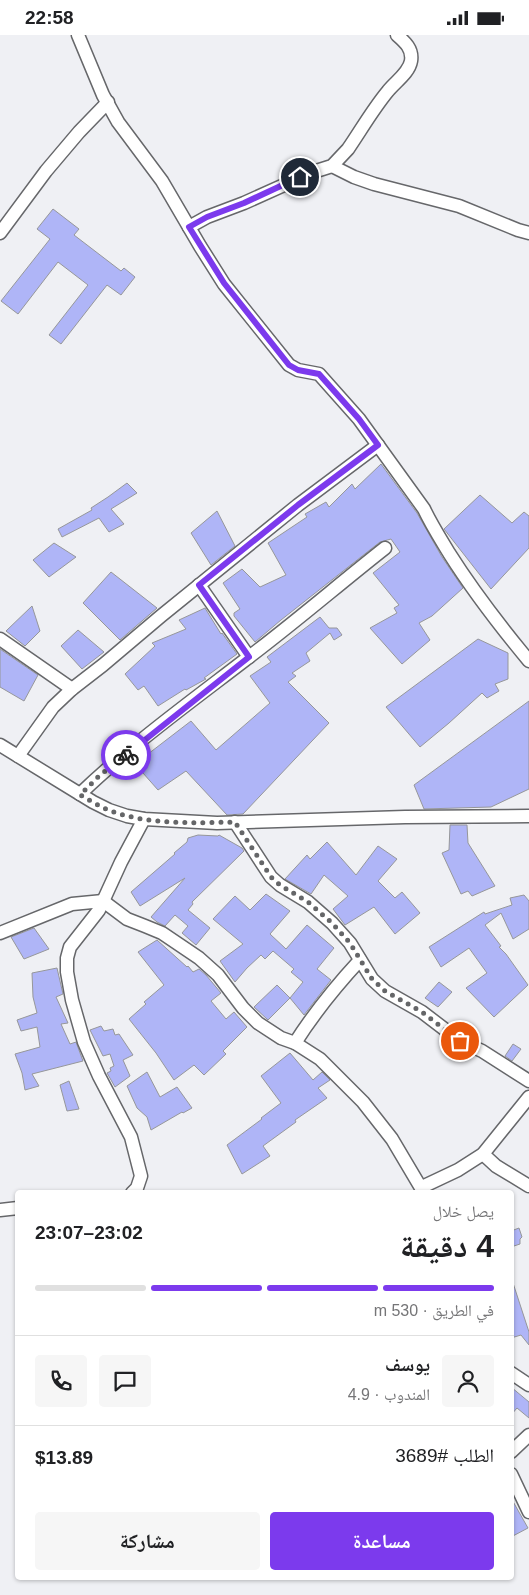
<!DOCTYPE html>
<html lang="ar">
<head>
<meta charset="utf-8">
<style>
  :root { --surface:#fff; --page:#f6f6f6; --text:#202124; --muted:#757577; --line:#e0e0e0; --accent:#7c3aed }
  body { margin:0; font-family:Arial,"Noto Naskh Arabic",sans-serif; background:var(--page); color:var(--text); direction:rtl; height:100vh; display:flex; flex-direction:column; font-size:19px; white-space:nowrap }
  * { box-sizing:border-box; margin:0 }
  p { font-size:16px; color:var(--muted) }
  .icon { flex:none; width:28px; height:28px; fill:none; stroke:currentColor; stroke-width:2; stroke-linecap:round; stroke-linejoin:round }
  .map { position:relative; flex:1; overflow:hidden; direction:ltr }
  .drawer { position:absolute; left:15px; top:1155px; width:499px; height:390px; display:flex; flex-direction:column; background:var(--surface); border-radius:5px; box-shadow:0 1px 4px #0004; direction:rtl }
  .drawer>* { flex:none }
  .pin { position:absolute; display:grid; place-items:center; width:42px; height:42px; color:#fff; margin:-21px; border:2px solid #fff; border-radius:50%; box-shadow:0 1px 5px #0007 }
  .courier { position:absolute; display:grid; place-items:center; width:50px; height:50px; margin:-25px; border:4px solid #7c3aed; border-radius:50%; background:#fff; color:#222; box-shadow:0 1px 6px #0007 }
  .overview em { font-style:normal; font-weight:700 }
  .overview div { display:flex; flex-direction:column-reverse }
  .overview { display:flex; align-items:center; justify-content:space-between; height:85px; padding:0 20px }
  h1 { font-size:32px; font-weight:700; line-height:38px }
  .bar { display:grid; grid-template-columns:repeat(4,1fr); gap:8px 5px; align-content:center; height:60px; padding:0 20px }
  .bar i { height:6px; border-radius:4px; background:var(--line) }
  .bar .current { background:var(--accent) }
  .bar p { grid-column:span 4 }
  .line { display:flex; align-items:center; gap:12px; padding:0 20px; border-top:1px solid var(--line) }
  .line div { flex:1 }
  .round { display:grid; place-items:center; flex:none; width:52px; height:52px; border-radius:5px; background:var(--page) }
  .cta { display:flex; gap:10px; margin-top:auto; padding:10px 20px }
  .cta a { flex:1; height:58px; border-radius:5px; background:var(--accent); color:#fff; font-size:20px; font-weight:700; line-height:58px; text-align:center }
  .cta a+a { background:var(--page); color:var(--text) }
  .status { display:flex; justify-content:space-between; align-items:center; height:35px; padding:0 25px; background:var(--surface); direction:ltr }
  .status svg { height:14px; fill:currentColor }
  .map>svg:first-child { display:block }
  .building { fill:#afb5f7; stroke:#96979a }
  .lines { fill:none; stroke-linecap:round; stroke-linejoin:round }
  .minor-casing { stroke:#66676a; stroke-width:15 }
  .minor { stroke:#fff; stroke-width:12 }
  .done { stroke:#656668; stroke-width:5; stroke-dasharray:0 9 }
  .route { stroke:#7c3aed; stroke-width:6 }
</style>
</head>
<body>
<div class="status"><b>22:58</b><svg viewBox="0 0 49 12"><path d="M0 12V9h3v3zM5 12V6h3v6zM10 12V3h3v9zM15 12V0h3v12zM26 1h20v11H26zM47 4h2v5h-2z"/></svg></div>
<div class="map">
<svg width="529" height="1560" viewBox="0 0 529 1560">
  <rect width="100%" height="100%" fill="#eff0f4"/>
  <!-- building -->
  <g class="building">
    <path d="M53 174 79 194 74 200 121 236 124 233 135 242 121 260 107 250 61 309 49 300 88 250 58 227 18 279 1 266 50 204 37 194Z"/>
    <path d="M381 429 417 478 442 522 463 553 432 581 419 588 430 605 402 629 370 593 397 578 394 573 399 570 373 538 400 517 391 504 380 507 281 585 255 607 234 581V578L240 574 223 548 242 534 260 552 286 540 268 508 307 482 305 479 326 467 329 472 352 449 355 454Z"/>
    <path d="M127 448 137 458 111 474 124 489 109 497 99 483 62 502 58 494 92 475 91 473 108 462Z"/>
    <path d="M480 460 512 488 524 477 529 481V513L491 554 444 494Z"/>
    <path d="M217 476 235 511 211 530 191 498Z"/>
    <path d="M54 508 76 522 49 542 33 525Z"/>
    <path d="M111 537 157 573 120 605 83 568Z"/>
    <path d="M32 571 40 596 25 611 6 596Z"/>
    <path d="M205 573 221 599 222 598 237 619 204 643 206 644 186 655 185 654 158 671 144 651 138 655 125 639 155 611 152 608 186 594 179 585Z"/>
    <path d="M320 582 329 593H337L342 600 334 605 330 598 306 618 310 626 292 638 296 641 288 647 329 688 243 779 227 780 186 736 158 755 135 729 191 686 216 715 270 668 250 641 271 627 267 622Z"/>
    <path d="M78 595 104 617 82 634 61 611Z"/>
    <path d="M478 604 508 618V644L495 649 499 656 487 663 482 658 449 688 420 712 386 672Z"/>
    <path d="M0 614 38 640 24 666 0 652Z"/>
    <path d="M529 666V754L491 772 424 774 414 750Z"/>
    <path d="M450 790H467L468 808 495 851 472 861 468 856 461 859 442 818 449 815Z"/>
    <path d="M198 800 218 801 219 800 242 813 244 816 192 867 193 869 188 875 210 893 196 910 182 898 188 891 175 880 165 891 157 887 151 882 185 843 140 871 131 857 175 819 174 818 187 807 188 803Z"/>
    <path d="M327 807 356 840 378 811 397 824 378 846 395 863 402 857 420 878 395 899 374 872 345 890 333 874 348 861 324 840 311 859 285 844 307 820 310 824Z"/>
    <path d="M266 859 290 876 270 899 286 914 307 890 334 913 317 934 331 945 304 980 290 963 303 947 291 937 294 934 273 916 265 924 261 920 247 933 235 947 220 926 243 909 213 884 235 861 250 875Z"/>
    <path d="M524 860 529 866V894L513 904 501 878 485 890 501 911 499 912 506 919 528 950 494 982 466 953 487 938 469 913 441 932 429 912 484 877 485 879 512 870 510 863Z"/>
    <path d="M34 893 49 914 24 924 11 902Z"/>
    <path d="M157 905 187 932 188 931 193 937 199 934 206 940 221 958 211 966 226 984 234 977 247 992 223 1016 226 1019 204 1040 194 1030 174 1045 156 1018 129 984 146 969 144 967 164 950 138 917Z"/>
    <path d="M57 933 63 959 56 962 68 988 61 989 70 1009 76 1007 83 1026 32 1039 39 1051 25 1055 22 1038 15 1019 40 1012 37 992 21 996 17 985 37 978 33 962 32 938Z"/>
    <path d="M439 947 452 957 438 972 425 963Z"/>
    <path d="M277 950 290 963 268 985 254 972Z"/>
    <path d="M101 991 104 996 113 994 115 1000 119 999 133 1020 123 1025 130 1041 115 1052 107 1038 111 1036 110 1033 114 1031 110 1019 103 1021 90 995Z"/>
    <path d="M513 1009 521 1014 512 1026 505 1021Z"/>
    <path d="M290 1018 313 1045 322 1037 330 1045 318 1053 327 1063 295 1085 296 1087 263 1111 270 1121 242 1139 227 1110 262 1084 261 1083 281 1068 261 1041Z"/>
    <path d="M147 1037 160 1062 177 1052 192 1073 183 1078 182 1077 151 1095 147 1082 137 1073 127 1051Z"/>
    <path d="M69 1046 79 1074 67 1076 60 1050Z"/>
    <path d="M519 1193 522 1202 520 1204V1209L511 1212V1196Z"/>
    <path d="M511 1248H513L529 1297V1310L521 1300 511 1303Z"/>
    <path d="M511 1352 529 1367V1383L517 1373 511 1380Z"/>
    <path d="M511 1463 528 1493 511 1502Z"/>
  </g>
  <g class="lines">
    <!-- minor casing -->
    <g class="minor-casing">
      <g id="minor">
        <path d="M78 0 103 60 118 87 162 146 200 211 224 249 289 330 298 335 319 339 359 384 424 474C431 489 440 503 449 518 473 556 500 591 529 626"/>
        <path d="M332 131 354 142 374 149 459 171 518 195 529 198"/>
        <path d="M189 192 207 182 244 168 313 137 332 131 348 114C361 95 373 74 388 56 395 47 409 38 411 26 413 14 405 7 397 0"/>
        <path d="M0 198 46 136 79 97 108 67"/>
        <path d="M199 550 249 622"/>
        <path d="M0 604 72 654"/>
        <path d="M0 710 93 767 109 775 127 781 144 784 217 788 405 782 529 781"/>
        <path d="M18 721 53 672 72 654 103 630 161 581 298 470 378 410"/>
        <path d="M80 759C131 710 189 668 245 625 293 589 338 550 385 513"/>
        <path d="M235 787 271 842 280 850 308 867 332 888 350 908 372 944 385 956 422 977 460 1006 482 1016 529 1046"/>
        <path d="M0 898 72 869 103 866 127 884 145 891 162 898 199 923 218 940 243 973 258 988 281 1003 295 1008 320 1024 363 1067 392 1104 424 1158"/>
        <path d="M295 1008C314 978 336 951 360 925"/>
        <path d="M483 1119 496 1131 529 1151"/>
        <path d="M422 1152 458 1135 483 1119 529 1062"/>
        <path d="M132 1158 137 1153 141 1141 131 1102 99 1041 84 1007 72 965 67 937V923L70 912 99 875 121 827 144 784"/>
        <path d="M0 1175 18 1173"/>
        <path d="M511 1338 529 1350"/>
        <path d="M511 1417 529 1400"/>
        <path d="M511 1439 529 1477"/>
      </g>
    </g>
    <!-- minor -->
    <use href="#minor" class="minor"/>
  </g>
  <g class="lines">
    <!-- done -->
    <path class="done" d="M126 720 99 741 80 760C90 765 100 772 111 776 149 790 195 788 235 787L271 842 280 850 308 867 332 888 350 908 372 944 385 956 422 977 460 1006"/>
    <!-- route -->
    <path class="route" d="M126 720 249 622 199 550 298 470 378 410 359 384 319 339 298 335 289 330 224 248 189 192 207 182 244 168 300 142"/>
  </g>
</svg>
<div class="pin" style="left:460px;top:1006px;background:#ea580c"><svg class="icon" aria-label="bag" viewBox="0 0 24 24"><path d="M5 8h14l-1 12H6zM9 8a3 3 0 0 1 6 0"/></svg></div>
<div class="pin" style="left:300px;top:142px;background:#1f2937"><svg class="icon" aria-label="home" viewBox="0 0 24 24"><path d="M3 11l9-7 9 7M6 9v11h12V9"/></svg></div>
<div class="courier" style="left:126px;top:720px"><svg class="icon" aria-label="bike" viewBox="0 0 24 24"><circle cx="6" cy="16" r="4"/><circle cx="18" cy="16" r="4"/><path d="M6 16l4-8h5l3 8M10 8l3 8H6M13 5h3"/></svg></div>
<section class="drawer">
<div class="overview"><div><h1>4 دقيقة</h1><p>يصل خلال</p></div><em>23:02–23:07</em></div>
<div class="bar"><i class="current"></i><i class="current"></i><i class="current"></i><i></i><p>في الطريق · 530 m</p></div>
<div class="line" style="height:90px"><a class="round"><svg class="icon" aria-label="person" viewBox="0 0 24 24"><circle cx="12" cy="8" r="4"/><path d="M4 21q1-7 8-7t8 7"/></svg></a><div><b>يوسف</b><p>المندوب · 4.9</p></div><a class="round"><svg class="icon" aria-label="chat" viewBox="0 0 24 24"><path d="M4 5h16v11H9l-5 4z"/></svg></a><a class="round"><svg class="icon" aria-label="phone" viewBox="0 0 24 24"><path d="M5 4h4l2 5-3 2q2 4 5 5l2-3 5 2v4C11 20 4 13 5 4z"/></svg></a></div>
<div class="line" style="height:65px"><div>الطلب #3689</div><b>$13.89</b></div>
<div class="cta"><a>مساعدة</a><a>مشاركة</a></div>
</section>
</div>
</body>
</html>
